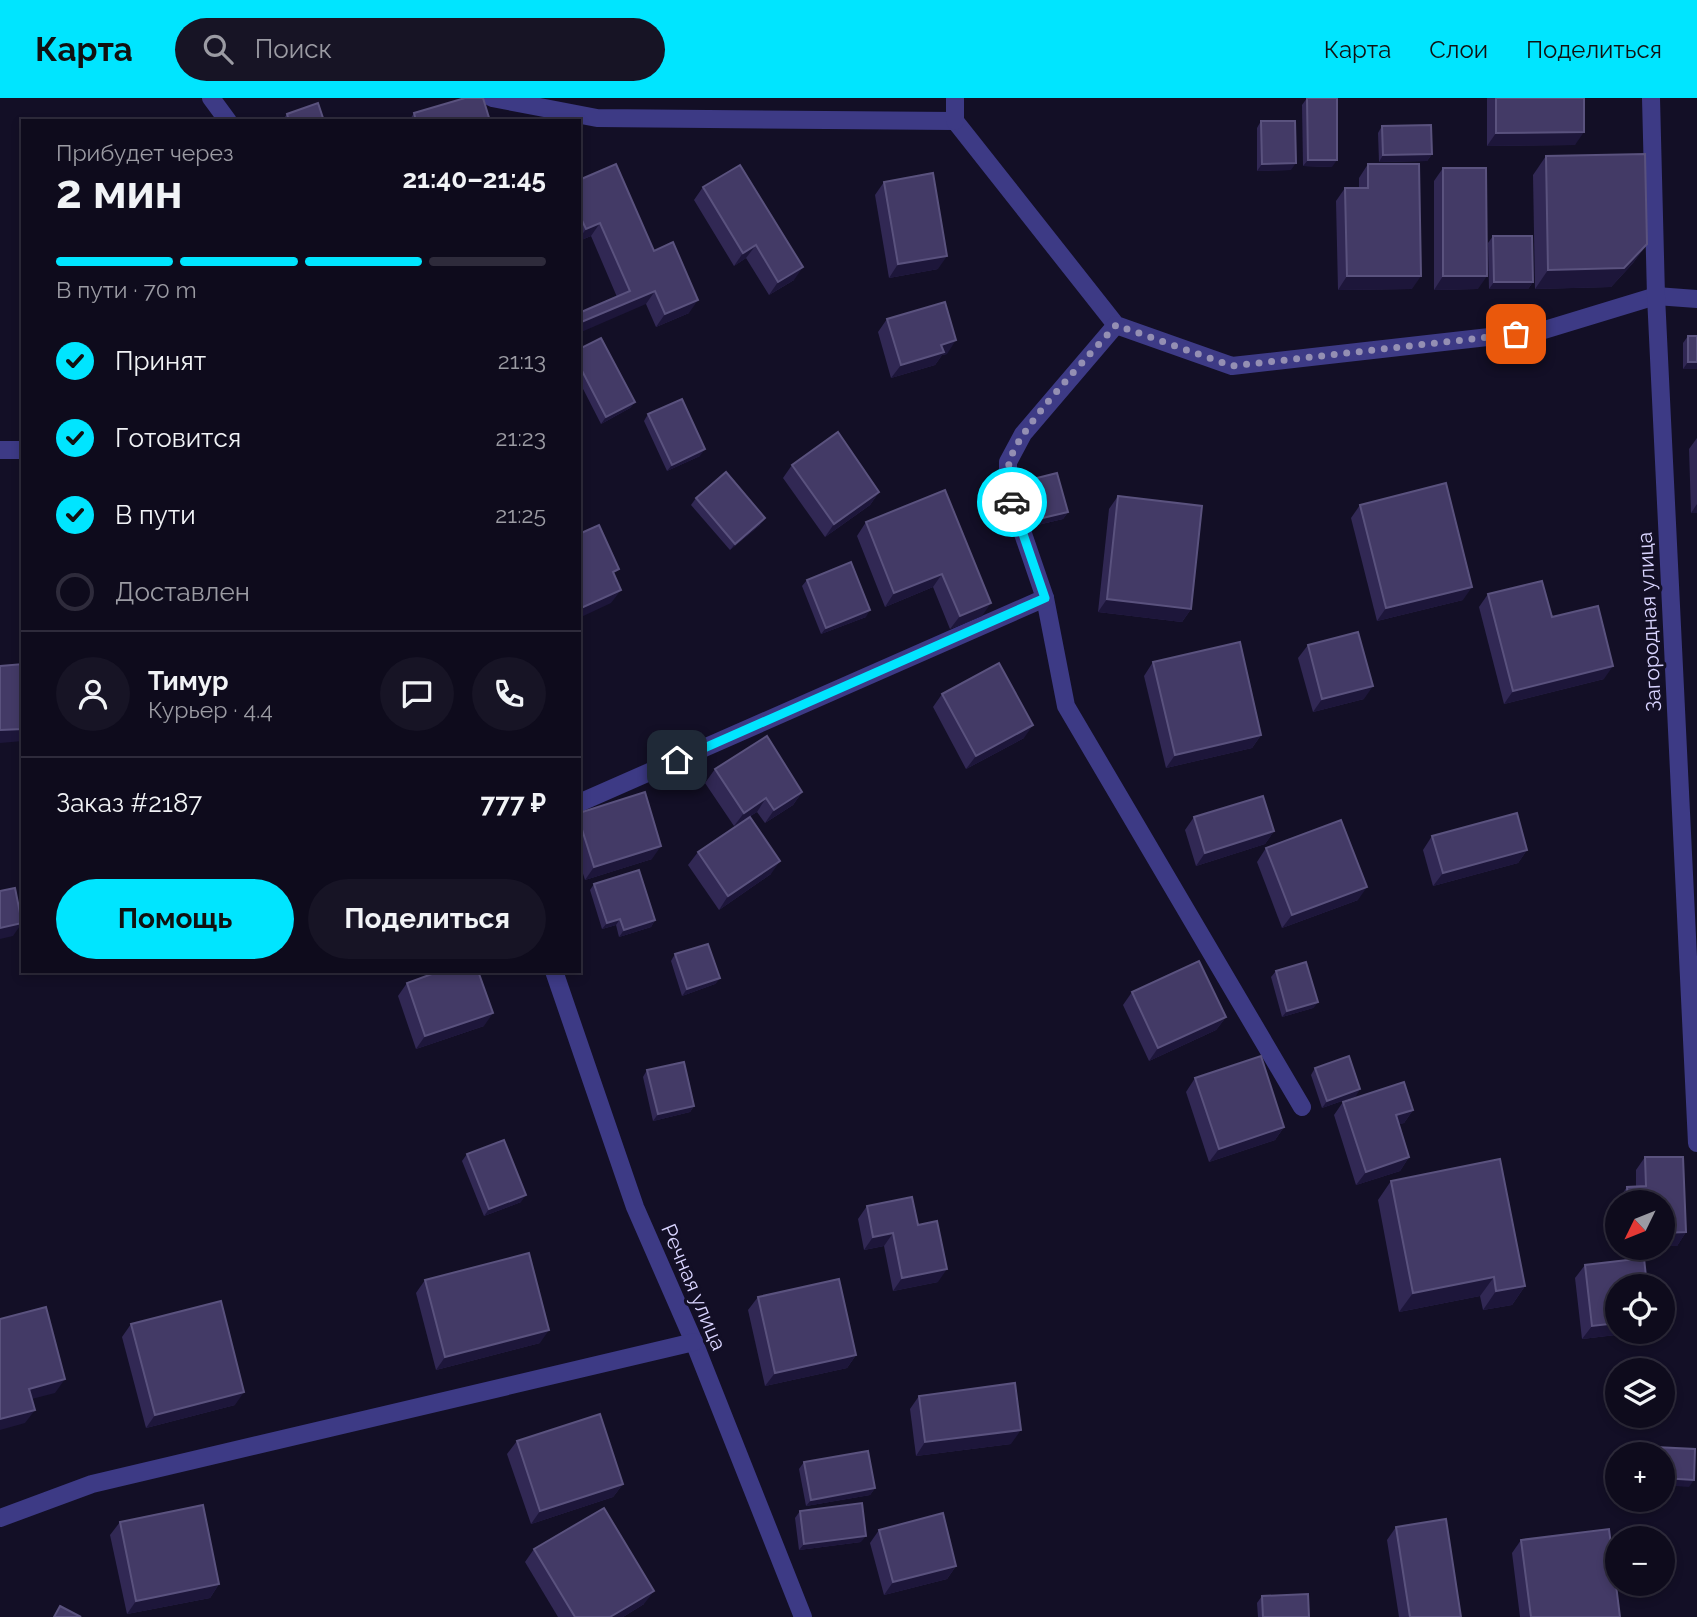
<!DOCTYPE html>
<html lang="ru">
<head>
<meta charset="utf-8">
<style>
  :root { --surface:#0e0b1c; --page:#171425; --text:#f1f3f6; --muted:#9b9ba3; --line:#2e2b3b; --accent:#00e5ff }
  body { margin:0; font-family:Raleway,sans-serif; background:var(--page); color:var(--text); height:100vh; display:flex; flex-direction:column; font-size:26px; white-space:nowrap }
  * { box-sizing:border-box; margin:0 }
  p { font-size:23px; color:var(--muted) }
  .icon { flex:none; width:38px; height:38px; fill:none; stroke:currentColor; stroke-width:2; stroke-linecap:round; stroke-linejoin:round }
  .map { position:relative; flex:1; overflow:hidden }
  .side { position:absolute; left:21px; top:21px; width:560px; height:854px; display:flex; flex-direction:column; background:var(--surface); border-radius:0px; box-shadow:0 4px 10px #0003,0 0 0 2px var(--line) }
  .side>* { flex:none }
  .needle { width:46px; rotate:227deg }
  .fabs { position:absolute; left:1605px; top:1092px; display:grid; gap:14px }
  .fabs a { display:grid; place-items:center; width:70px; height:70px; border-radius:50%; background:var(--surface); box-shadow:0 4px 10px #0003,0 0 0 2px var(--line); font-size:35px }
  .pin { position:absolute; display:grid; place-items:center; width:60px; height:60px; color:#fff; margin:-30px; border-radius:14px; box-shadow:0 4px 10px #0006 }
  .courier { position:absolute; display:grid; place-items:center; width:70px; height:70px; margin:-35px; border:5px solid #00e5ff; border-radius:50%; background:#fff; color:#222; box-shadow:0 2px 9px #0007 }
  .head em { font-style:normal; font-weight:700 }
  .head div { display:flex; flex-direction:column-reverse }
  .head { display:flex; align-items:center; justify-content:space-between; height:119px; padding:0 35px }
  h1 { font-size:46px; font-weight:700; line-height:52px }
  .bar { display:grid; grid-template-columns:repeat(4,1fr); gap:10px 7px; align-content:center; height:84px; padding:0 35px }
  .bar i { height:9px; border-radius:5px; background:var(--line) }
  .bar .selected { background:var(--accent) }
  .bar p { grid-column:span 4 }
  .line { display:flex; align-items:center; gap:18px; padding:0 35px; border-top:2px solid var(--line) }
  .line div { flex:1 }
  .round { display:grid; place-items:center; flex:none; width:74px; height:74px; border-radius:37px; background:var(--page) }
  ol { padding:0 35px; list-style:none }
  li { display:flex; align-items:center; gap:21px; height:77px }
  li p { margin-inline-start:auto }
  li .icon { padding:7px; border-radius:50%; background:var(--accent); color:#111; stroke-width:4 }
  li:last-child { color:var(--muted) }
  li i { width:38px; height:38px; border:4px solid var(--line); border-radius:50% }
  .primary-button { display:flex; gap:14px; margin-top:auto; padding:14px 35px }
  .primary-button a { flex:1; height:80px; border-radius:42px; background:var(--accent); color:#111; font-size:28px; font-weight:700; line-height:80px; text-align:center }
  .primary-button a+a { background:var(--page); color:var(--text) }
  header { display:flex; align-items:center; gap:42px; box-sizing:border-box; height:98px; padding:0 35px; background:var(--accent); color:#111 }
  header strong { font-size:33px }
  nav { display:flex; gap:38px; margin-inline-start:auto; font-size:24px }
  .search { width:490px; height:63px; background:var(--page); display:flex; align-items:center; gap:18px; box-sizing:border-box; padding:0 24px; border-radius:38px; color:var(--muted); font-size:26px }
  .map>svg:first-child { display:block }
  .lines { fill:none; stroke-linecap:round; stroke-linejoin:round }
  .minor { stroke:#3d3a85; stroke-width:18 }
  .wall { fill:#312854 }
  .shaded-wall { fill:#1d163a }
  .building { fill:#433a66; stroke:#5a527e; stroke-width:2 }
  .done { stroke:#948fb3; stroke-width:7; stroke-dasharray:0 12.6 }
  .route { stroke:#00e5ff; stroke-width:9 }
  .labels { text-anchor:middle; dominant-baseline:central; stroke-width:6; stroke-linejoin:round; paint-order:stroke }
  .street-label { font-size:21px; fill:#d9d4ff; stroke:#130f26 }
</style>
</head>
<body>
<header>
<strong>Карта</strong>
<div class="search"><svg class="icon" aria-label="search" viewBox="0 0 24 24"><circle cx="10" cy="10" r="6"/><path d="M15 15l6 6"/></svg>Поиск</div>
<nav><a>Карта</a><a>Слои</a><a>Поделиться</a></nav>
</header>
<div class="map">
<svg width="1697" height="1519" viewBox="0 0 1697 1519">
  <rect width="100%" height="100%" fill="#130f26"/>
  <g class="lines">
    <!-- minor -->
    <g class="minor">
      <path d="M211 0 228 23"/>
      <path d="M492 0 597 20 955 23 1116 227 1232 268 1541 233 1656 198 1697 201"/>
      <path d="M955 0V23"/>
      <path d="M1651 0 1656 198 1697 1045"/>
      <path d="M1116 227 1023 336 1008 364V392L1045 500 1066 608 1302 1009"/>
      <path d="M0 352H23"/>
      <path d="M579 705 1045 500"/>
      <path d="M554 873 635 1109 694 1244 803 1519"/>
      <path d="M0 1420 92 1386 694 1244"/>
    </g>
  </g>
  <!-- wall -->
  <g class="wall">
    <path d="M1307 0 1332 69 1303 68 1302 7Z"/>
    <path d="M1487 0H1584L1575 47 1487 48Z"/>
    <path d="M414 15 490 23H409Z"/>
    <path d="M287 16 324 23H282Z"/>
    <path d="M1261 23 1291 72 1257 73V30Z"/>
    <path d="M1382 28 1432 56 1427 63 1379 64 1378 35Z"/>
    <path d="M1546 58 1647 146 1633 165 1611 189 1535 191 1533 77Z"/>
    <path d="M1368 66 1412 191 1338 192 1336 103 1345 90H1359V80Z"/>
    <path d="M1443 70 1478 191 1434 192V83Z"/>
    <path d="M579 82 654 153 689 215 656 229 646 206 617 199 591 138 579 143Z"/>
    <path d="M884 84 938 171 889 180 875 97Z"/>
    <path d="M703 89 794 182 769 197 746 160 734 168 694 102Z"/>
    <path d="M1493 138 1533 184 1528 191H1489L1488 145Z"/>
    <path d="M887 221 947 256 942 257 935 267 891 280 878 234Z"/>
    <path d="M1688 238H1697V271H1683V245Z"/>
    <path d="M579 251 635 304 630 310 601 326 579 283Z"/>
    <path d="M648 316 700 358 667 373 644 323Z"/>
    <path d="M1697 340V415H1691L1689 351Z"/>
    <path d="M792 367 879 394 870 407 825 439 783 380Z"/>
    <path d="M1025 383 1068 414 1063 421 1029 429 1020 390Z"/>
    <path d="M945 392 982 518 950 531 933 489 885 509 857 438 866 424Z"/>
    <path d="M1118 398 1191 511 1182 524 1098 514 1109 411Z"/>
    <path d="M696 400 760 427 730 452 691 407Z"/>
    <path d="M1360 407 1463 502 1377 523 1351 420Z"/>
    <path d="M807 482 866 519 821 536 802 488Z"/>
    <path d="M1488 496 1552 519 1604 581 1504 606 1479 509Z"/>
    <path d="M1308 547 1364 601 1313 614 1298 560Z"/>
    <path d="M1153 564 1261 637 1252 650 1166 670 1144 578Z"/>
    <path d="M942 596 1024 640 966 671 933 609Z"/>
    <path d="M715 671 802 694 793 707 765 725 757 714 734 728 705 685Z"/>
    <path d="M579 715 652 761 585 782 579 763Z"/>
    <path d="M1194 719 1274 733 1265 746 1196 768 1185 732Z"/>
    <path d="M1432 738 1527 752 1518 765 1433 788 1423 752Z"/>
    <path d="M1266 750 1358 802 1282 830 1257 764Z"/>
    <path d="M698 754 771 776 719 812 688 767Z"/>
    <path d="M594 786 655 822 651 829 619 839 616 827 602 831 590 792Z"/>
    <path d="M675 856 720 880 715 886 682 898 671 863Z"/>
    <path d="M1276 873 1318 904 1313 910 1282 919 1271 879Z"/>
    <path d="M407 885 484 928 416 951 398 898Z"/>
    <path d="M1132 894 1226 919 1216 932 1149 963 1123 907Z"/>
    <path d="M1315 970 1356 998 1322 1010 1311 977Z"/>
    <path d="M647 972 694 1008 690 1014 653 1023 643 979Z"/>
    <path d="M1195 980 1284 1029 1275 1042 1209 1064 1186 994Z"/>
    <path d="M1343 1004 1413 1012 1404 1025 1399 1026 1409 1059 1400 1073 1356 1087 1334 1017Z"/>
    <path d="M467 1056 521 1104 484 1118 462 1063Z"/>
    <path d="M1645 1059 1686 1134 1677 1148H1662V1104H1618V1102L1627 1089 1636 1088V1072Z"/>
    <path d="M1391 1083 1525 1188 1512 1207 1483 1212 1480 1198 1399 1214 1378 1102Z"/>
    <path d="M867 1108 918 1127 938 1184 893 1193 884 1148 864 1152 858 1121Z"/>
    <path d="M1585 1167 1617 1234H1641L1582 1241 1575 1180Z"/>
    <path d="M425 1182 540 1245 436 1272 416 1195Z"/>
    <path d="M758 1199 856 1257 847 1270 765 1288 748 1212Z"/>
    <path d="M131 1226 235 1307 146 1330 122 1239Z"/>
    <path d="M919 1298 1011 1346 916 1358 910 1311Z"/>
    <path d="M517 1343 623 1386 613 1399 531 1426 507 1356Z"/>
    <path d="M804 1364 875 1390 870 1397 806 1408 799 1371Z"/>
    <path d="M800 1413 861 1444 799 1452 795 1420Z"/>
    <path d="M120 1424 219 1486 210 1500 127 1516 110 1437Z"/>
    <path d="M1396 1429 1461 1519H1399L1387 1442Z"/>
    <path d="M879 1432 956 1468 947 1481 884 1497 870 1445Z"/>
    <path d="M1521 1442 1620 1519H1520L1512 1455Z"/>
    <path d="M534 1451 644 1506 623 1519H558L525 1464Z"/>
    <path d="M1262 1498 1309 1519H1258L1257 1505Z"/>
  </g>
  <!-- shaded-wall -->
  <g class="shaded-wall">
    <path d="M1584 34 1575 47 1487 48 1496 35Z"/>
    <path d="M1432 56 1427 63 1379 64 1383 57Z"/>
    <path d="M1308 62H1337L1332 69 1303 68Z"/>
    <path d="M1296 65 1291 72 1257 73 1262 66Z"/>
    <path d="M600 125 591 138 579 143V141L586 131Z"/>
    <path d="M1647 146 1633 165 1611 189 1535 191 1548 172Z"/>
    <path d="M756 147 746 160 734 168 743 155Z"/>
    <path d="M947 158 938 171 889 180 898 166Z"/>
    <path d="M803 169 794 182 769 197 778 184Z"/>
    <path d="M1347 178H1421L1412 191 1338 192Z"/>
    <path d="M1443 178H1487L1478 191 1434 192Z"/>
    <path d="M1494 184H1533L1528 191H1489Z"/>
    <path d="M655 193 646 206 579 235V225Z"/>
    <path d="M698 202 689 215 656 229 665 216Z"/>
    <path d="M956 242 947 256 942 257 935 267 891 280 901 267 941 247Z"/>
    <path d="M1688 264H1697V271H1683Z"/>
    <path d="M635 304 630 310 601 326 606 319Z"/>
    <path d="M705 351 700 358 667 373 672 367Z"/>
    <path d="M879 394 870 407 825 439 834 426Z"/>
    <path d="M1697 406V415H1691Z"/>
    <path d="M1068 414 1063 421 1029 429 1034 422Z"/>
    <path d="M765 420 760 427 730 452 735 446Z"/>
    <path d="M942 476 933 489 885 509 894 495Z"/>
    <path d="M1472 489 1463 502 1377 523 1386 510Z"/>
    <path d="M621 492 611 505 579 520V511Z"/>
    <path d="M1107 501 1191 511 1182 524 1098 514Z"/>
    <path d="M991 505 982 518 950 531 960 518Z"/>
    <path d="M870 512 866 519 821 536 826 530Z"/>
    <path d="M1613 568 1604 581 1504 606 1513 593Z"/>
    <path d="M1373 588 1364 601 1313 614 1322 601Z"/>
    <path d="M1033 627 1024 640 966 671 976 658Z"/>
    <path d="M23 631V643L0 645V632Z"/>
    <path d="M1261 637 1252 650 1166 670 1175 657Z"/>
    <path d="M802 694 793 707 765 725 774 712Z"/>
    <path d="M766 700 757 714 734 728 744 715Z"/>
    <path d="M1274 733 1265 746 1196 768 1205 755Z"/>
    <path d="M661 748 652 761 585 782 594 769Z"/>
    <path d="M1527 752 1518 765 1433 788 1443 775Z"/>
    <path d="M780 763 771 776 719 812 728 798Z"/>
    <path d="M1367 789 1358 802 1282 830 1292 817Z"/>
    <path d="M620 821 616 827 602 831 607 825Z"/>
    <path d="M655 822 651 829 619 839 624 832Z"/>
    <path d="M22 825 13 838 0 841V830Z"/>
    <path d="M720 880 715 886 682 898 687 891Z"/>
    <path d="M1318 904 1313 910 1282 919 1287 913Z"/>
    <path d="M493 915 484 928 416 951 425 938Z"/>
    <path d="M1226 919 1216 932 1149 963 1158 950Z"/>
    <path d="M1360 991 1356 998 1322 1010 1327 1003Z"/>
    <path d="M694 1008 690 1014 653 1023 658 1016Z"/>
    <path d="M1413 1012 1404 1025 1387 1030 1396 1017Z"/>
    <path d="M1284 1029 1275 1042 1209 1064 1219 1051Z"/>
    <path d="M1409 1059 1400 1073 1356 1087 1366 1074Z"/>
    <path d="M526 1097 521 1104 484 1118 489 1111Z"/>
    <path d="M1686 1134 1677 1148H1662V1135Z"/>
    <path d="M893 1135 884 1148 864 1152 873 1139Z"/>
    <path d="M947 1171 938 1184 893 1193 902 1180Z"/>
    <path d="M1494 1179 1480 1198 1399 1214 1413 1195Z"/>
    <path d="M1525 1188 1512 1207 1483 1212 1496 1193Z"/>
    <path d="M1617 1225V1234H1641L1582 1241 1592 1228Z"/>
    <path d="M549 1232 540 1245 436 1272 445 1259Z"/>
    <path d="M856 1257 847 1270 765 1288 775 1275Z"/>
    <path d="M65 1281 55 1295 20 1304 29 1291Z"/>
    <path d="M244 1294 235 1307 146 1330 155 1317Z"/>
    <path d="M35 1312 25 1325 0 1332V1321Z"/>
    <path d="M1021 1332 1011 1346 916 1358 925 1344Z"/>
    <path d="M1662 1380 1694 1382 1689 1389 1662 1387Z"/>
    <path d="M623 1386 613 1399 531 1426 540 1413Z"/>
    <path d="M875 1390 870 1397 806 1408 811 1402Z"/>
    <path d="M866 1438 861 1444 799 1452 804 1446Z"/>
    <path d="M956 1468 947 1481 884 1497 893 1484Z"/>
    <path d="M219 1486 210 1500 127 1516 136 1503Z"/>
    <path d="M654 1493 644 1506 623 1519H610Z"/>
  </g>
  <!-- building -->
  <g class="building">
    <path d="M465 0H483L490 23H416L414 15Z"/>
    <path d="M1307 0H1337V62H1308Z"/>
    <path d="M1496 0H1584V34L1496 35Z"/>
    <path d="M318 5 324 23H289L287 16Z"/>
    <path d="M1261 23H1295L1296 65 1262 66Z"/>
    <path d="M1431 27 1432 56 1383 57 1382 28Z"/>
    <path d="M1645 56 1647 146 1624 170 1548 172 1546 58Z"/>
    <path d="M616 66 654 153 673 144 698 202 665 216 655 193 579 225V215L630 193 600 125 586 131 579 116V82Z"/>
    <path d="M1368 66H1419L1421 178H1347L1345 90H1368Z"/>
    <path d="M740 67 803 169 778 184 756 147 743 155 703 89Z"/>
    <path d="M1443 70H1486L1487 178H1443Z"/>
    <path d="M933 75 947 158 898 166 884 84Z"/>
    <path d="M1493 138H1532L1533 184H1494Z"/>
    <path d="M945 204 956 242 941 247 944 254 901 267 887 221Z"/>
    <rect x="1688" y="238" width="9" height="26"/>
    <path d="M601 240 635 304 606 319 579 267V251Z"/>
    <path d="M682 301 705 351 672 367 648 316Z"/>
    <path d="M838 334 879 394 834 426 792 367Z"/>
    <path d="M726 374 765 420 735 446 696 400Z"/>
    <path d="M1057 375 1068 414 1034 422 1025 383Z"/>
    <path d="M1446 385 1472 489 1386 510 1360 407Z"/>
    <path d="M945 392 991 505 960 518 942 476 894 495 866 424Z"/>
    <path d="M1118 398 1202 408 1191 511 1107 501Z"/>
    <path d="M599 427 619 471 613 474 621 492 579 511V436Z"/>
    <path d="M851 464 870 512 826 530 807 482Z"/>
    <path d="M1542 483 1552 519 1598 508 1613 568 1513 593 1488 496Z"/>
    <path d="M1358 534 1373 588 1322 601 1308 547Z"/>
    <path d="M1240 544 1261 637 1175 657 1153 564Z"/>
    <path d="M999 565 1033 627 976 658 942 596Z"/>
    <path d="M23 566V631L0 632V568Z"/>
    <path d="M767 638 802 694 774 712 766 700 744 715 715 671Z"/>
    <path d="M645 694 661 748 594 769 579 722V715Z"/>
    <path d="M1263 698 1274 733 1205 755 1194 719Z"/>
    <path d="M1517 715 1527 752 1443 775 1432 738Z"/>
    <path d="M750 719 780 763 728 798 698 754Z"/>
    <path d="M1341 722 1367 789 1292 817 1266 750Z"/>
    <path d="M639 772 655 822 624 832 620 821 607 825 594 786Z"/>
    <path d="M15 790 22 825 0 830V793Z"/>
    <path d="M708 846 720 880 687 891 675 856Z"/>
    <path d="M1199 863 1226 919 1158 950 1132 894Z"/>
    <path d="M1306 864 1318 904 1287 913 1276 873Z"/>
    <path d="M440 873H478L493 915 425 938 407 885Z"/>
    <path d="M1261 958 1284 1029 1219 1051 1195 980Z"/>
    <path d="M1349 958 1360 991 1327 1003 1315 970Z"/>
    <path d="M684 964 694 1008 658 1016 647 972Z"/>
    <path d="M1404 984 1413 1012 1396 1017 1409 1059 1366 1074 1343 1004Z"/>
    <path d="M504 1042 526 1097 489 1111 467 1056Z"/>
    <path d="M1645 1059H1683L1686 1134 1662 1135V1104H1628L1627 1089 1646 1088Z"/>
    <path d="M1500 1061 1525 1188 1496 1193 1494 1179 1413 1195 1391 1083Z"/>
    <path d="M912 1099 918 1127 937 1123 947 1171 902 1180 893 1135 873 1139 867 1108Z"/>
    <path d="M529 1155 549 1232 445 1259 425 1182Z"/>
    <path d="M1644 1160 1647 1188H1617V1225L1592 1228 1585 1167Z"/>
    <path d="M839 1181 856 1257 775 1275 758 1199Z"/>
    <path d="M221 1203 244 1294 155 1317 131 1226Z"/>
    <path d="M46 1209 65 1281 29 1291 35 1312 0 1321V1221Z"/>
    <path d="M1015 1285 1021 1332 925 1344 919 1298Z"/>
    <path d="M600 1316 623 1386 540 1413 517 1343Z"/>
    <path d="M1655 1349 1695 1351 1694 1382 1662 1380V1356H1655Z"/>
    <path d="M868 1353 875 1390 811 1402 804 1364Z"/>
    <path d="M862 1405 866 1438 804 1446 800 1413Z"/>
    <path d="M203 1407 219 1486 136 1503 120 1424Z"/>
    <path d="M604 1410 654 1493 610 1519H575L534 1451Z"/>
    <path d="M943 1415 956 1468 893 1484 879 1432Z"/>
    <path d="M1446 1421 1461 1519H1410L1396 1429Z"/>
    <path d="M1609 1431 1620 1519H1531L1521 1442Z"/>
    <path d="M1308 1496 1309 1519H1263L1262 1498Z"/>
    <path d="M60 1508 81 1519H54Z"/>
  </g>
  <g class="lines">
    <!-- done -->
    <path class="done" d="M1012 404C1008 392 1006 378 1009 366 1014 334 1092 255 1116 227L1232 268 1516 236"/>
    <!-- route -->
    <path class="route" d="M677 662 1045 500 1012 404"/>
  </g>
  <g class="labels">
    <!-- street labels -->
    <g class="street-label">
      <text transform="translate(1649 524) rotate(-93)">Загородная улица</text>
      <text transform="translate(694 1189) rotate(67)">Речная улица</text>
    </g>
  </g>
</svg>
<div class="fabs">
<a><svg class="needle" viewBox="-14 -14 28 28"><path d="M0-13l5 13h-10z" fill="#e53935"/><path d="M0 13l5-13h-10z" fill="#9b9ba3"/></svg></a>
<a><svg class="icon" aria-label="locate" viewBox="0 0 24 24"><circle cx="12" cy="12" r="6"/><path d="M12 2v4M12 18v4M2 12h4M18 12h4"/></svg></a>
<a><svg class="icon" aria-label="layers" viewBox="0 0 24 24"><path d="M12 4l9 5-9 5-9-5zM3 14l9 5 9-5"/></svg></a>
<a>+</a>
<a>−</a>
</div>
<div class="pin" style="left:1516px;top:236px;background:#ea580c"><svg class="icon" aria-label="bag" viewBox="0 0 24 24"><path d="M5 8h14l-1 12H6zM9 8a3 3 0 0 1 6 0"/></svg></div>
<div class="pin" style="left:677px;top:662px;background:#1f2937"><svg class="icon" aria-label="home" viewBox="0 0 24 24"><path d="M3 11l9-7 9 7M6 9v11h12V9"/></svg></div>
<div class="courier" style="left:1012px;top:404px"><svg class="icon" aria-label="car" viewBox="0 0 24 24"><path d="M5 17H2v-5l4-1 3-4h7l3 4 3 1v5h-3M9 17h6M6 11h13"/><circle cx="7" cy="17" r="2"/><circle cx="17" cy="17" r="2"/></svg></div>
<section class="side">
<div class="head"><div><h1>2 мин</h1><p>Прибудет через</p></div><em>21:40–21:45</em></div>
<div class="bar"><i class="selected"></i><i class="selected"></i><i class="selected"></i><i></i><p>В пути · 70 m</p></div>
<ol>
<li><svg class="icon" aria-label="check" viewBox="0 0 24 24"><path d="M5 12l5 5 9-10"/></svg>Принят<p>21:13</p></li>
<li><svg class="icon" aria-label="check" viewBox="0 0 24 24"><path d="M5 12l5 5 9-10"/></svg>Готовится<p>21:23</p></li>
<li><svg class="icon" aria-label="check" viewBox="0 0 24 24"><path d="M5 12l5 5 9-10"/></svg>В пути<p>21:25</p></li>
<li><i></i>Доставлен</li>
</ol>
<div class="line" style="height:126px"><a class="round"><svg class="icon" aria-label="person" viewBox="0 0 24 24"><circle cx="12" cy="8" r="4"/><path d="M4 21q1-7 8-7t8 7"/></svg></a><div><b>Тимур</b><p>Курьер · 4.4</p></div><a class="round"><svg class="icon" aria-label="chat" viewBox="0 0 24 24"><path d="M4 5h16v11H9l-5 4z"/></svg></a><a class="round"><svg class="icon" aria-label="phone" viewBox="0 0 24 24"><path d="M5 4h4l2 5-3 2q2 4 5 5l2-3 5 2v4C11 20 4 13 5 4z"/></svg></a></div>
<div class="line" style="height:91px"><div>Заказ #2187</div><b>777 ₽</b></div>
<div class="primary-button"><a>Помощь</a><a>Поделиться</a></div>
</section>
</div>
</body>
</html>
